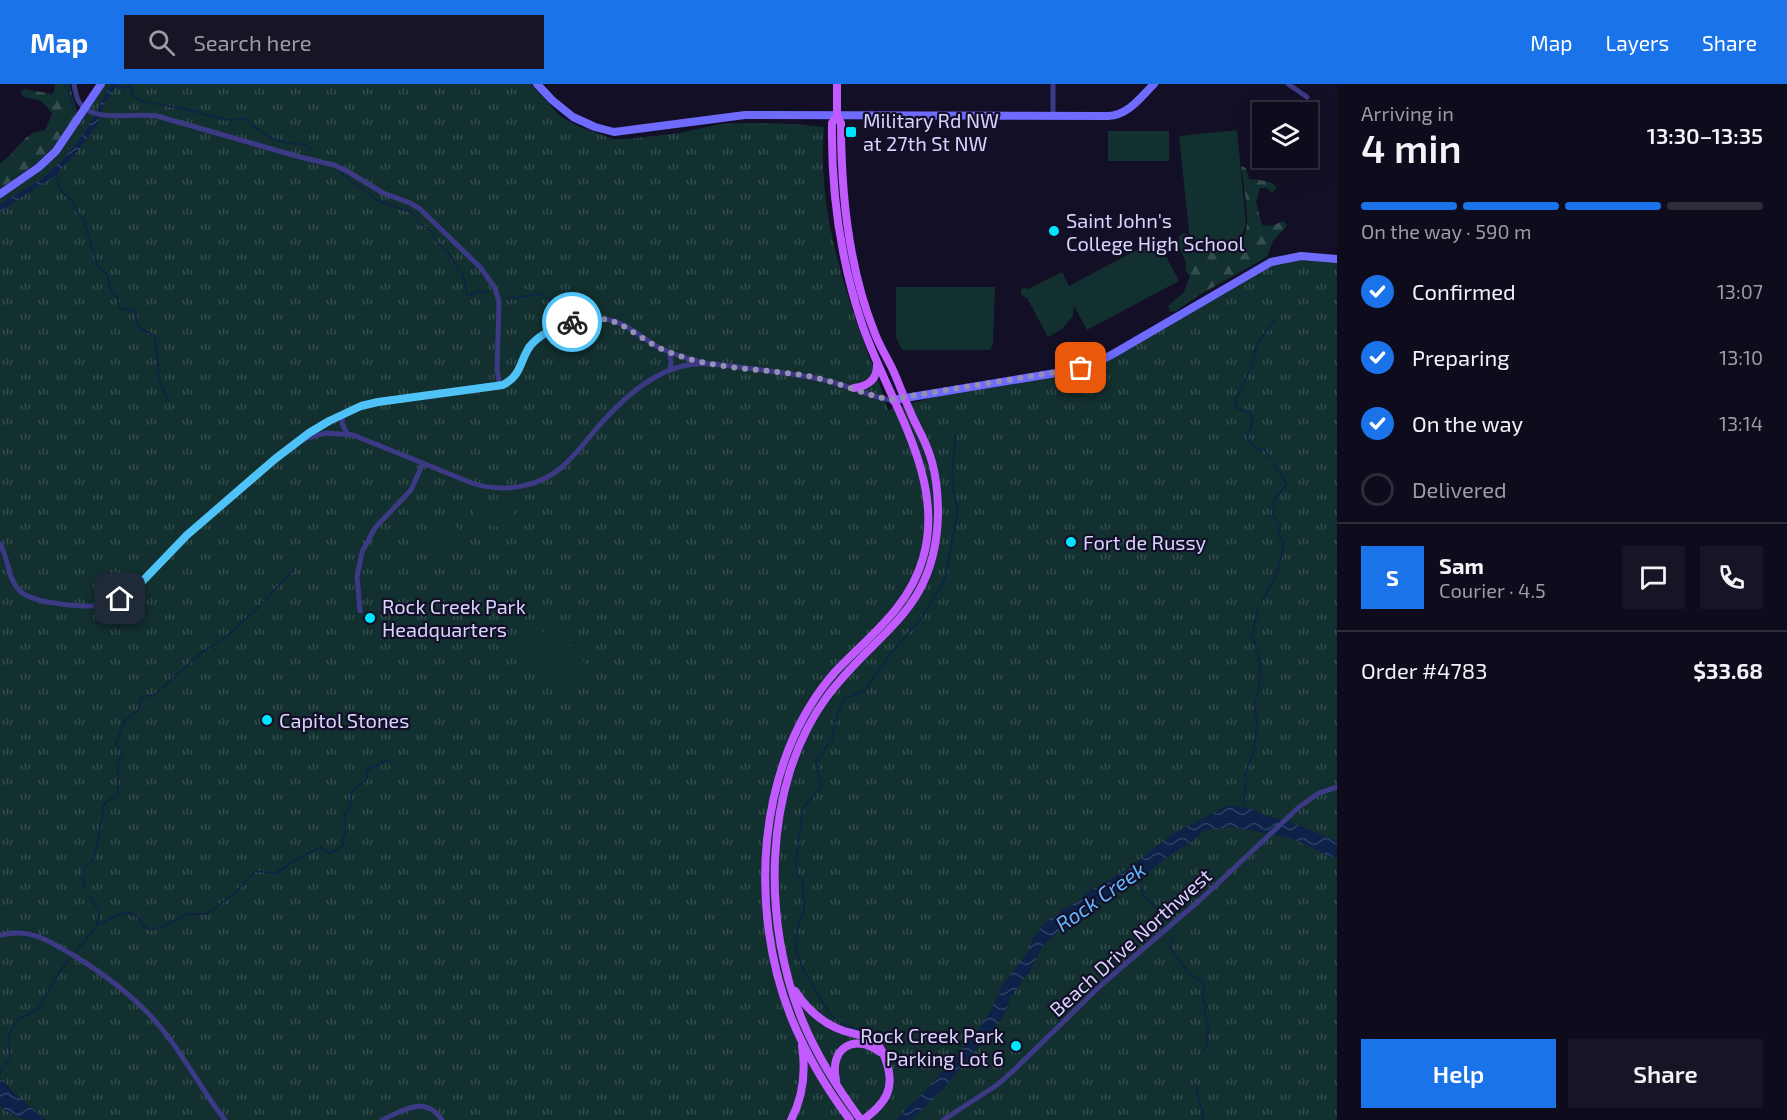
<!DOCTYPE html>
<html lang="en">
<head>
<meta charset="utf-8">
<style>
  :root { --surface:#0e0b1c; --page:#171425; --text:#f1f3f6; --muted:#9b9ba3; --line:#2e2b3b; --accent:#1a73e8 }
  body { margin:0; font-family:"Exo 2",sans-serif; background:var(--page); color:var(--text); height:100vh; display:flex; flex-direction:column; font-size:22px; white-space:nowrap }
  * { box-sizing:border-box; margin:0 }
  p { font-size:20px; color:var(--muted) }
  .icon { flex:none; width:33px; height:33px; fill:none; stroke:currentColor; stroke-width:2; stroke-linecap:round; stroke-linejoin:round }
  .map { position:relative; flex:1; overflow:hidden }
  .drawer { display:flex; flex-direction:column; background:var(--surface); width:450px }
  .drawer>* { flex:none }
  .fabs { position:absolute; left:1252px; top:18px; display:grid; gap:12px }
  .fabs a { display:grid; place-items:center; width:66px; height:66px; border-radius:0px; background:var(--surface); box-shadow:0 6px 24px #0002,0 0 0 2px var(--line); font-size:30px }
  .pin { position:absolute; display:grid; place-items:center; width:51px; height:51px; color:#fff; margin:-26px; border-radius:12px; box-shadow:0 3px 9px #0006 }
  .courier { position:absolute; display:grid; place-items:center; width:60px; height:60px; margin:-30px; border:4px solid #4fc3f7; border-radius:50%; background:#fff; color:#222; box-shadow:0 2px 8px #0007 }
  .headline em { font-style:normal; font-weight:600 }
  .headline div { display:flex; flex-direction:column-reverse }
  .headline { display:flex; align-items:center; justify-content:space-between; height:102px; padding:0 24px }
  h1 { font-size:39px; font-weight:600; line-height:45px }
  .bar { display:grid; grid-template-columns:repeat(4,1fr); gap:9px 6px; align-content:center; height:72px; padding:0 24px }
  .bar i { height:8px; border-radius:4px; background:var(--line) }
  .bar .on { background:var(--accent) }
  .bar p { grid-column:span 4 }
  .line { display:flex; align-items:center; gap:15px; padding:0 24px; border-top:2px solid var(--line) }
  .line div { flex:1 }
  .round { display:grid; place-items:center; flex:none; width:63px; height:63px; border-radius:0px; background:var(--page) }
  ol { padding:0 24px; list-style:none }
  li { display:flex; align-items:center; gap:18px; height:66px }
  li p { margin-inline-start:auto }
  li .icon { padding:6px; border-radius:50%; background:var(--accent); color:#fff; stroke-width:4 }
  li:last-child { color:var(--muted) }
  li i { width:33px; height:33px; border:3px solid var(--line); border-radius:50% }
  .action { display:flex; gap:12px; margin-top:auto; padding:12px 24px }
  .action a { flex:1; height:69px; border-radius:0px; background:var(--accent); color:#fff; font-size:24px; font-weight:600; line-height:69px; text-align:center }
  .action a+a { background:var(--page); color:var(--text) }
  header { display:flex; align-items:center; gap:36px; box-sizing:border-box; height:84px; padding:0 30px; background:var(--accent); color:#fff }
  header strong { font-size:28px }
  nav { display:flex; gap:33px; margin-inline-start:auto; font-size:21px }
  .search { width:420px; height:54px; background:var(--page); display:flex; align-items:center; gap:15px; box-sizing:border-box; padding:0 21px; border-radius:0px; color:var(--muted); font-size:22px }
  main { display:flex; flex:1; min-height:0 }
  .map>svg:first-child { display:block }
  .forest { fill:url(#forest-firs) }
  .park { fill:url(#park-tufts) }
  .garden { fill:#12302f }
  .water { fill:url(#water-waves) }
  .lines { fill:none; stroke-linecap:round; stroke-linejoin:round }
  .stream { stroke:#0c2248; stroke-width:1.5 }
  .street { stroke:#3d3a85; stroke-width:5 }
  .secondary { stroke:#6f6bff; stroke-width:8 }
  .primary { stroke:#c25bff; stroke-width:8 }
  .done { stroke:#948fb3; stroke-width:6; stroke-dasharray:0 10.8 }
  .route { stroke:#4fc3f7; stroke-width:8 }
  .poi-dot { fill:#00e5ff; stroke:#130f26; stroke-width:2 }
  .labels { text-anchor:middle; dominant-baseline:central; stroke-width:4.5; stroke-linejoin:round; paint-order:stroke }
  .poi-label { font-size:20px; fill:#d9d4ff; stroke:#130f26; text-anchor:start }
  .street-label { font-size:20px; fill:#d9d4ff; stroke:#130f26 }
  .water-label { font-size:21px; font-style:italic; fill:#62b6ff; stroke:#130f26 }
</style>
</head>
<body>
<header>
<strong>Map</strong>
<div class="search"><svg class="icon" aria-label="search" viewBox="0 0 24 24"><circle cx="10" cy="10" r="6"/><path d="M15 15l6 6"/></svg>Search here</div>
<nav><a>Map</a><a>Layers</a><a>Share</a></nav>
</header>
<main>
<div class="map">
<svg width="1337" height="1036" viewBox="0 0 1337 1036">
  <defs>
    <pattern id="forest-firs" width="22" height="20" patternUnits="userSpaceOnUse" patternTransform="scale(1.5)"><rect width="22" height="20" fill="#12302f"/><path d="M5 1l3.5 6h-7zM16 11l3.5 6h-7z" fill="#344d4e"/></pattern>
    <pattern id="park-tufts" width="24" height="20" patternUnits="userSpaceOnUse" patternTransform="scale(1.5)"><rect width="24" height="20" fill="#12302f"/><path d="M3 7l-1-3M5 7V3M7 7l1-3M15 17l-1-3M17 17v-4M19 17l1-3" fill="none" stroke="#344d4e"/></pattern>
    <pattern id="water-waves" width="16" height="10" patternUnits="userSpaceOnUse" patternTransform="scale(1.5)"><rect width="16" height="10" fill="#0c2248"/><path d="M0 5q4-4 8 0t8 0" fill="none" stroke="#2f4163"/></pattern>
  </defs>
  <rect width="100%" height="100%" fill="#130f26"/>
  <!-- forest -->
  <g class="forest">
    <path d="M55 0H69L77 28 76 32 57 60 38 78 0 105V79C19 68 19 50 45 46L52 30C47 20 37 13 26 14L21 10V7L25 5 52 10 54 8Z"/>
    <path d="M1241 82 1246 84 1249 95C1259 96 1270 96 1277 103L1272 109 1267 104H1260L1256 118 1262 141 1272 142 1283 137 1286 140V143L1273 157 1267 173 1199 211 1176 227 1170 228 1168 222 1184 208 1190 192 1185 186 1186 178 1178 161 1179 152 1184 149 1188 151 1189 158C1211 172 1245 173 1247 139 1248 123 1243 99 1241 82Z"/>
  </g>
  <!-- park -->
  <path class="park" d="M105 0H531L560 32 578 42 613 55H627L679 49 721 40 746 39 796 40 824 43C816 132 850 223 881 304 884 311 885 319 888 326L931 314 1069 290 1267 183C1296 174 1308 175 1337 179V1036H0V113L58 71Z"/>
  <!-- garden -->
  <g class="garden">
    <path d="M1237 46 1246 140C1239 166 1217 176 1195 157H1190L1179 52Z"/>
    <rect x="1108" y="47" width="61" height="30"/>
    <path d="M1157 155 1179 197 1087 246 1074 222 1073 232 1062 245 1048 253 1027 214 1021 211V205L1025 204 1028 205 1062 188 1069 202Z"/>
    <path d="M896 203H995L993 260 990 266H902L896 253Z"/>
    <path d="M475 416 514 422 515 425 512 445 474 439 473 436Z"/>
    <path d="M451 441 460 445C470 466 426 484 428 455L434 449Z"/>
    <path d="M551 543 595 588 566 615 523 573 522 561 532 550 538 551Z"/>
  </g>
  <!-- water -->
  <g class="water">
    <path d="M112 0H118L109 12 102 25 98 39 81 63 53 94 28 109 0 128V121C13 111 27 105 40 96 52 87 70 69 79 56 92 39 100 18 112 0Z"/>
    <path d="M1228 721 1253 725 1266 732 1290 738 1337 757V774L1329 772 1291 754 1232 743 1204 746 1193 757 1164 775 1144 793 1086 826 1063 843 1042 863 1029 888 1011 913 1006 927 998 940 944 1004 911 1036H897L908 1022 919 1014 972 954 989 930 1002 902 1028 868 1033 854 1042 842 1053 832 1078 817 1090 807 1127 785 1173 750Z"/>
    <path d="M0 994 17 1012 46 1036C23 1036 18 1036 0 1022Z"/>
  </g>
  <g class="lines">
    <!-- stream -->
    <g class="stream">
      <path d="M65 0 68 5 73 26"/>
      <path d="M118 2 124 4 131 2 133 12 141 17 185 25 227 36 245 35C258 47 273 58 291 59 300 60 305 60 313 66"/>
      <path d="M338 87 377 116 388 121 409 127 414 131 418 138 433 149 436 157 453 174 457 185 463 190 467 211H471L479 207 488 209"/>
      <path d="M57 90C58 104 61 110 73 117L76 127 83 134 98 183 107 190 111 207 118 215 120 225 133 226 136 232 138 243 155 252 159 295 168 316"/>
      <path d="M506 215 541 210 549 216 574 214"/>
      <path d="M1270 375 1265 366 1256 365 1247 354 1253 338 1250 329 1237 324 1235 317 1252 282 1257 259 1275 236"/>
      <path d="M1262 517 1278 488 1284 458 1278 451 1281 442 1273 432 1274 416 1287 400 1274 380"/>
      <path d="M1245 693 1247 685 1254 666 1257 639 1254 619 1259 606 1260 583 1258 567 1252 551 1258 526"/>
      <path d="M1244 724 1246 697"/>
      <path d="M1142 792V811L1156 823 1163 837"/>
      <path d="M85 804 83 793 84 784 93 777 103 731V722L107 717 118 712V680L123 668 116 660 125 636 138 627 141 613 154 611 201 569 228 551 261 521 293 486"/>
      <path d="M91 813 99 828 97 840"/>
      <path d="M1172 854 1170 865 1189 888 1204 900 1203 917 1207 922 1204 928 1209 948 1206 952 1207 962 1203 965 1204 967"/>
      <path d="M74 870 97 841 126 828 137 832 144 842 150 846 165 842 187 830H207L235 809 255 787 276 789 296 776 320 763 330 769 343 762V755L346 746 344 732 350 722 352 707 367 695V686L388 676"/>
      <path d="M869 948 842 940 830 930 804 887 796 867 797 845 804 826 803 796 795 788 803 724 821 703 816 676 832 656 835 637 844 615 864 607 891 569 921 535 945 495 958 425 954 411 952 388 956 351"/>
      <path d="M6 980 11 973 8 961 10 949 18 935 38 925 62 884 71 873"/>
      <path d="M0 989 3 984"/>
      <path d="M1196 1001 1204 1036"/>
    </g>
    <!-- street -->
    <g class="street">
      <path d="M74 0C75 6 76 13 79 18 92 40 136 28 157 32L300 73 334 81 347 87 383 109 410 119 420 125 480 183 495 204 499 218 497 286 500 302"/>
      <path d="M1053 0V32"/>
      <path d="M1288 0 1307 13"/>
      <path d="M669 268 671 277 670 286"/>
      <path d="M343 330 342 339 347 350"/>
      <path d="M306 354 327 349 353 351 472 399C502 409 538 404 562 383 578 369 590 351 605 335 625 313 653 289 683 282 706 276 732 283 755 285 781 289 807 291 832 298 852 303 873 314 893 316"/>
      <path d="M0 460C9 475 7 494 20 507 33 520 87 524 105 521 115 519 123 514 130 509L194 444 286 366 329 337 356 324 378 318 503 301C525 290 522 266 542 252 563 237 597 228 621 240 635 246 646 257 660 264 676 272 692 276 709 280"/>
      <path d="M360 527 357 493 362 468 375 444 411 406 423 379"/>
      <path d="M0 851C32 844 47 856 73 871 106 891 137 914 162 945 185 973 202 1007 225 1036"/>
      <path d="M382 1036C403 1026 425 1011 442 1036"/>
      <path d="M943 1036 997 1001 1013 987 1100 902 1200 816 1299 723 1319 709 1337 703"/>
    </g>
    <!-- secondary -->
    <g class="secondary">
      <path d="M537 0 552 16 573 33 595 43 614 48 745 31 1108 32C1128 31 1140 14 1154 0"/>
      <path d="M0 110 39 83 56 67 101 0"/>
      <path d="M893 316 1074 286 1096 279 1113 270 1271 178 1301 172 1337 175"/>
    </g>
    <!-- primary -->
    <g class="primary">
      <path d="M837 0V32L841 39C841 109 848 182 874 247 878 259 885 270 891 282 898 296 903 312 910 327 915 340 923 352 928 366 936 386 938 409 938 430 936 529 876 546 826 614 762 702 762 841 803 938 818 974 838 1005 861 1036"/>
      <path d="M837 32 832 39C831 106 840 173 861 237 885 312 947 392 923 474 909 524 869 552 835 588 756 678 748 825 791 933 806 970 826 1004 850 1036"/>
      <path d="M854 304C868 302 877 296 877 281"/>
      <path d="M795 907C807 925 823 940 844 947 855 950 865 951 874 958 881 962 884 970 886 977 896 1005 885 1020 863 1036"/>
      <path d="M836 996C829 964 854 949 880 968"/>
      <path d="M791 1036C803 1013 806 988 802 962"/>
    </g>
  </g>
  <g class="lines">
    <!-- done -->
    <path class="done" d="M572 238C617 225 628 250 664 266 709 286 760 284 808 292 835 297 860 309 887 315H893L1081 284"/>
    <!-- route -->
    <path class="route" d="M120 515 135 505 187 451 275 375 309 349 329 337 361 322 378 318 503 301C522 291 519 278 530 262 541 249 557 243 572 238"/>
  </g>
  <!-- markers -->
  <g class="poi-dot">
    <rect x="845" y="42" width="12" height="12" rx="3"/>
    <circle cx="1054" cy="147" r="6"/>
    <circle cx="1071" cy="458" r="6"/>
    <circle cx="370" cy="534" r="6"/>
    <circle cx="267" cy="636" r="6"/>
    <circle cx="1016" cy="962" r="6"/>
  </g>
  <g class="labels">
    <!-- poi labels -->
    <g class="poi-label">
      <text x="863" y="36">Military Rd NW<tspan x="863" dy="23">at 27th St NW</tspan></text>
      <text x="1066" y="136">Saint John's<tspan x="1066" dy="23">College High School</tspan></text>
      <text x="1083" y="458">Fort de Russy</text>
      <text x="382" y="522">Rock Creek Park<tspan x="382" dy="23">Headquarters</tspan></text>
      <text x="279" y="636">Capitol Stones</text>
      <text x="1004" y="951" text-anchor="end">Rock Creek Park<tspan x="1004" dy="23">Parking Lot 6</tspan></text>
    </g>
    <!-- street labels -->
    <g class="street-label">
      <text transform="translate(1130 858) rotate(-42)">Beach Drive Northwest</text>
    </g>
    <!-- water labels -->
    <g class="water-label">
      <text transform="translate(1100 812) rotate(-35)">Rock Creek</text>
    </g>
  </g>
</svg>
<div class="fabs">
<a><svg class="icon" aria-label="layers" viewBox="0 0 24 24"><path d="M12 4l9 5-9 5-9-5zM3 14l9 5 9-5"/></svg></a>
</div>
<div class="pin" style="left:1081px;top:284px;background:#ea580c"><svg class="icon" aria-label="bag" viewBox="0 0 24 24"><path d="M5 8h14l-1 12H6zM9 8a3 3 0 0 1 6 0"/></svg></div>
<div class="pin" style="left:120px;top:515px;background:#1f2937"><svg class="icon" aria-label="home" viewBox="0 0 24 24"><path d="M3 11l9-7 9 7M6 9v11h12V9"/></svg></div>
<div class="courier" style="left:572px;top:238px"><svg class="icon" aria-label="bike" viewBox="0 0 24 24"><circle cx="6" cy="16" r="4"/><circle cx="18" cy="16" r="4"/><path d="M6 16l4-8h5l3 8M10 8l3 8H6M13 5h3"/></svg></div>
</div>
<section class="drawer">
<div class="headline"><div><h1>4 min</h1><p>Arriving in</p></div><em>13:30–13:35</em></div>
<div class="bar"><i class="on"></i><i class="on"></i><i class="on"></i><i></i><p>On the way · 590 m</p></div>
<ol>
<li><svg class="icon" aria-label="check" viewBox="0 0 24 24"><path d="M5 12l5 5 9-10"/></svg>Confirmed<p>13:07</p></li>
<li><svg class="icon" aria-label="check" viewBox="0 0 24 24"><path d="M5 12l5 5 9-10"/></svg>Preparing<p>13:10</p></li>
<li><svg class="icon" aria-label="check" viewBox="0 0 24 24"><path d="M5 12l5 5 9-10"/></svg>On the way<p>13:14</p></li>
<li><i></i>Delivered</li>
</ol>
<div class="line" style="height:108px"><b class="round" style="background:var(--accent);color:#fff">S</b><div><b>Sam</b><p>Courier · 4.5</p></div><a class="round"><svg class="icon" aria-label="chat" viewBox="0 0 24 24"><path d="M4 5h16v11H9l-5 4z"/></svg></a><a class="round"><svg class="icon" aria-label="phone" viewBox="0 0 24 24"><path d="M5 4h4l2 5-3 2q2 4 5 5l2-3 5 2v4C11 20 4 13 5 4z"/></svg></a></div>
<div class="line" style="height:78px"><div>Order #4783</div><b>$33.68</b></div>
<div class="action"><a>Help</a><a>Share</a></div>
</section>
</main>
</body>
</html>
